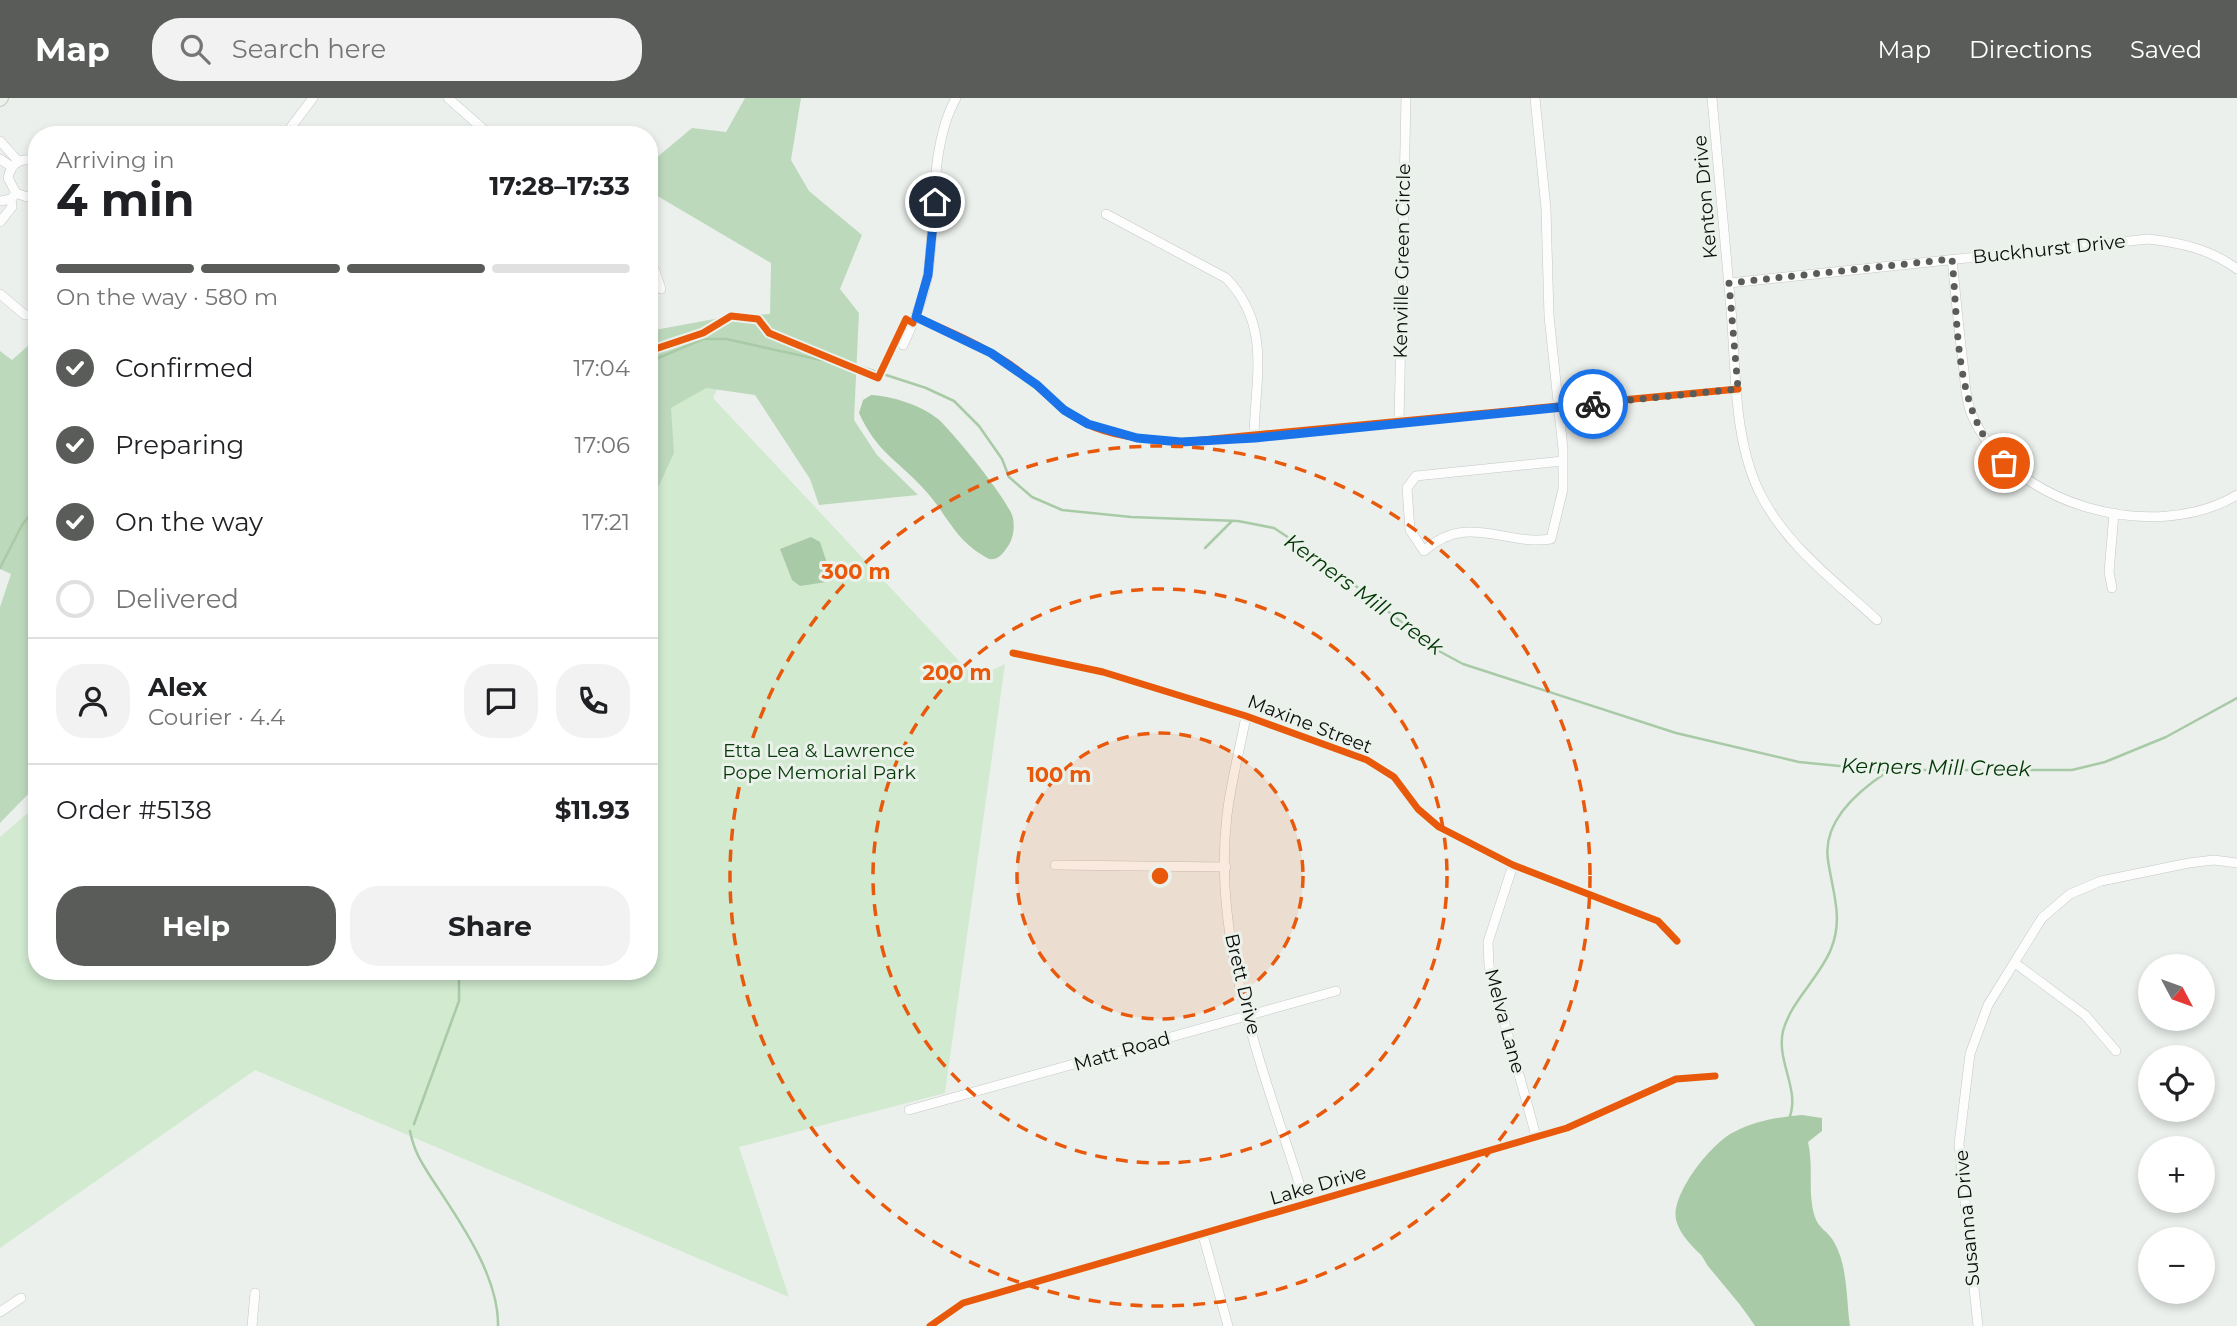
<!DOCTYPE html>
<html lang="en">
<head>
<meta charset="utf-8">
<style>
  :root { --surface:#fff; --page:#f2f2f2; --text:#202124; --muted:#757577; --line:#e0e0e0; --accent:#5a5c5a }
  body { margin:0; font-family:Montserrat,sans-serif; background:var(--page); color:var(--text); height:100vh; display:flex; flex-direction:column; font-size:26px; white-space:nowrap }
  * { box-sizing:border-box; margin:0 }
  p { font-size:23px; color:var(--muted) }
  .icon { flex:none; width:38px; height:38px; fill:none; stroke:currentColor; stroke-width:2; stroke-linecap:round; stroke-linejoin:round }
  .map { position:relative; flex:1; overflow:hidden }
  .side { position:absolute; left:28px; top:28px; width:630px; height:854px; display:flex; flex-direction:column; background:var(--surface); border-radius:28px; box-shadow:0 4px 10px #0003 }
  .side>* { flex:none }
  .needle { width:46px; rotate:131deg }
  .buttons { position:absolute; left:2138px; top:856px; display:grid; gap:14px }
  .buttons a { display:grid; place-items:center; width:77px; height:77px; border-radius:50%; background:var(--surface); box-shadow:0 4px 10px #0003; font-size:35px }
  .pin { position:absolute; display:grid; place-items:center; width:60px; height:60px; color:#fff; margin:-30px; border:4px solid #fff; border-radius:50%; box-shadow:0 2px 7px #0007 }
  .courier { position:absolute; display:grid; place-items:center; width:70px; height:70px; margin:-35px; border:5px solid #1a73e8; border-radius:50%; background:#fff; color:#222; box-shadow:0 2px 9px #0007 }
  .overview em { font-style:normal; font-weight:700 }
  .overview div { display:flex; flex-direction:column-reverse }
  .overview { display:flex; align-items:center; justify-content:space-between; height:119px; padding:0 28px }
  h1 { font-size:46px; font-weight:700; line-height:52px }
  .bar { display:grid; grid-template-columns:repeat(4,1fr); gap:10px 7px; align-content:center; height:84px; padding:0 28px }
  .bar i { height:9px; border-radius:5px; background:var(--line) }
  .bar .active { background:var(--accent) }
  .bar p { grid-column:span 4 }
  .line { display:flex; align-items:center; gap:18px; padding:0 28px; border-top:2px solid var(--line) }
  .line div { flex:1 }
  .round { display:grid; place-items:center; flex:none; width:74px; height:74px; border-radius:28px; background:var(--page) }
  ol { padding:0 28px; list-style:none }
  li { display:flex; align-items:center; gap:21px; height:77px }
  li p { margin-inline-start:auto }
  li .icon { padding:7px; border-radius:50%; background:var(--accent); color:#fff; stroke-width:4 }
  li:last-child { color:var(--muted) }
  li i { width:38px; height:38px; border:4px solid var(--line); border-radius:50% }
  .cta { display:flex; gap:14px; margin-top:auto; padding:14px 28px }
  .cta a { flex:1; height:80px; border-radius:28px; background:var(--accent); color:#fff; font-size:28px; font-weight:700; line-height:80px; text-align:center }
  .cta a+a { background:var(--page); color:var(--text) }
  header { display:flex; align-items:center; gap:42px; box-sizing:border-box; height:98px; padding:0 35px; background:var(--accent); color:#fff }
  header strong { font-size:33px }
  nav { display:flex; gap:38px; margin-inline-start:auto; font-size:24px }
  .search { width:490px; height:63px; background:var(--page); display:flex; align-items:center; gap:18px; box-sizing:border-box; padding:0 24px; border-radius:28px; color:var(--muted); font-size:26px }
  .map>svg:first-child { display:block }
  .green { fill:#d1ead0 }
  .forest { fill:#bdd9bc }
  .water { fill:#a8caa6 }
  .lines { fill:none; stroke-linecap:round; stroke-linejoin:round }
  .stream { stroke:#a8caa6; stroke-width:2.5 }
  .minor-casing { stroke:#c4c7c4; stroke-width:10 }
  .secondary-casing { stroke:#c4c7c4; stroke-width:14 }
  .minor { stroke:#fcfdfc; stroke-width:9 }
  .secondary { stroke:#ecf1ec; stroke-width:12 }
  .cycleway-casing { stroke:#ebf1eb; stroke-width:11 }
  .cycleway { stroke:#e8590c; stroke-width:7 }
  .done { stroke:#5a5c5a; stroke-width:7; stroke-dasharray:0 12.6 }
  .route { stroke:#1a73e8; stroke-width:9 }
  .ring { fill:none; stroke:#e8590c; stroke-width:3.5; stroke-dasharray:12 9 }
  .labels { text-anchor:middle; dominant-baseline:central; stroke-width:6; stroke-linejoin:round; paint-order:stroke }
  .street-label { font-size:19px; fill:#0b0d0b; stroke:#ebf1eb }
  .park-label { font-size:19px; fill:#063a09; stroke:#ebf1eb }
  .water-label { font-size:21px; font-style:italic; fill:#013604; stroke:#ebf1eb }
  .centre { fill:#e8590c; stroke:#ebf1eb; stroke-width:3.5 }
  .ring-label { font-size:21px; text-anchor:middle; font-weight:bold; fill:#e8590c; stroke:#ebf1eb; stroke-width:6; stroke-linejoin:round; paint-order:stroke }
</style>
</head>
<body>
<header>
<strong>Map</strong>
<div class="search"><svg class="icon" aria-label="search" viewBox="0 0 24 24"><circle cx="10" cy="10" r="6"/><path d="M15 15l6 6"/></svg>Search here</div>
<nav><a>Map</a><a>Directions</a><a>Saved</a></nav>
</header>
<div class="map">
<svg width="2237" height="1228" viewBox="0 0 2237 1228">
  <rect width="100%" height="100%" fill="#ecf0ec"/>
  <!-- green -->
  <path class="green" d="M649 271H727L713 300 975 580 1005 566 945 995 739 1049 789 1199 255 972 0 1150V739L37 707V873H649Z"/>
  <!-- forest -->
  <g class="forest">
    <path d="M745 0H801L791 62 809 93 862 137 840 191 859 215 854 322 877 357 918 397 819 407 810 381 755 297 706 290 671 310 674 355 655 396 649 438V233L731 218 770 216 771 165 649 93V66L692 30 726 34Z"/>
    <path d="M37 240V687L0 725V509L11 476 0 471V253L12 262Z"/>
  </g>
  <!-- water -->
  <g class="water">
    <path d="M871 297C892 298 921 307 938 321 952 333 1010 404 1013 420 1015 431 1013 443 1006 451 1001 458 997 462 989 461 953 442 948 416 922 389 895 360 877 354 859 315L863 302Z"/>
    <path d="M811 439 820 444 833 483 800 488 792 482 780 451Z"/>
    <path d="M1802 1017 1822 1020V1033L1808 1044C1814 1069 1807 1096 1815 1119 1818 1130 1829 1134 1834 1144 1848 1168 1846 1201 1850 1228H1755C1741 1206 1724 1188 1708 1168 1705 1164 1703 1158 1699 1155 1691 1147 1681 1137 1677 1125 1667 1100 1712 1044 1734 1034 1755 1023 1778 1019 1802 1017Z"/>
  </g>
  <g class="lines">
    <!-- stream -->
    <g class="stream">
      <path d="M649 264 703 241H726L821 262H840L926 290 954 303 979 328 1002 361 1009 379 1032 399 1062 412 1131 419 1238 423 1274 430 1324 463 1437 552 1463 566 1676 635 1799 664 1880 672H2072L2105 664 2166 639 2237 600"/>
      <path d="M1205 450 1232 423"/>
      <path d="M0 470 22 427 37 408"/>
      <path d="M1789 1021C1801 992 1776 964 1783 933 1791 903 1820 879 1831 851 1844 820 1832 792 1828 762 1822 723 1858 693 1887 674"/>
      <path d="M414 1026 459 903V873"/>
      <path d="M410 1033C414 1053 421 1064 432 1081 459 1122 499 1178 498 1228"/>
    </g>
    <!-- minor casing -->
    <g class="minor-casing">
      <g id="minor">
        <path d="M448 0 490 37"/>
        <path d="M1535 0 1546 111 1549 218 1563 351V391L1551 441C1505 448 1467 414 1424 453L1410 432 1407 390 1416 378 1563 363"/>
        <path d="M1712 0C1718 70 1725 141 1731 211 1736 271 1733 345 1762 399 1788 449 1836 484 1877 522"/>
        <path d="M285 37 313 0"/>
        <path d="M0 43 18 63"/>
        <path d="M0 61 12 69"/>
        <path d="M37 64C22 58 11 65 8 80L16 95 27 99 37 96"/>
        <path d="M0 103 11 101"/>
        <path d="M1106 116 1226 180C1272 227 1255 280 1254 339"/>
        <path d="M0 124 12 109 11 101 16 95"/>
        <path d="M1952 161C1956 198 1959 236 1964 273 1965 286 1966 302 1971 315 2009 407 2153 447 2237 397"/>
        <path d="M649 169 655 173 661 191"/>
        <path d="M1729 185 2148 141C2182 145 2210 151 2237 171"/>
        <path d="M0 196 25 217H37"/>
        <path d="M916 219C949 233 981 247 1011 267 1038 286 1058 311 1087 326 1116 340 1149 341 1181 344L1738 291"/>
        <path d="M903 247C914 224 924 200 928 176 936 122 929 48 956 0"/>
        <path d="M1399 325 1406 0"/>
        <path d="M2112 490 2109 474 2114 415"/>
        <path d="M1013 555 1103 574 1246 618 1367 662 1394 679 1418 711 1439 729 1513 767 1658 823 1677 843"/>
        <path d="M1246 618C1240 651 1231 684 1227 717 1211 850 1268 983 1306 1107"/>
        <path d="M1055 767 1226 769"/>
        <path d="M1513 767 1488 844 1489 868 1536 1038"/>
        <path d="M2015 865 2085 917 2116 953"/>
        <path d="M909 1012 1336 893"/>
        <path d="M1203 1137 1228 1228"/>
        <path d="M0 1214 21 1200"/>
        <path d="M252 1228 255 1195"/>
        <path d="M930 1228 963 1205 1567 1030 1676 981 1715 978"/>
        <path d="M1978 1228 1959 1046 1970 956 1988 907 2042 820 2070 796 2101 783 2189 765 2214 762 2237 765"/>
      </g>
    </g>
    <!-- secondary casing -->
    <g class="secondary-casing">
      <path id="secondary" d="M0 2 2 0"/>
    </g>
    <!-- minor -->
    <use href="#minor" class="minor"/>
    <!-- secondary -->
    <use href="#secondary" class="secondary"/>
    <!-- cycleway casing -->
    <g class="cycleway-casing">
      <g id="cycleway">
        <path d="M916 219C949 233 981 247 1011 267 1038 286 1058 311 1087 326 1116 340 1149 341 1181 344L1738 291"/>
        <path d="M649 253 703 235 731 218 758 221 769 235 878 280 906 221 913 225"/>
        <path d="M1013 555 1103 574 1246 618 1367 662 1394 679 1418 711 1439 729 1513 767 1658 823 1677 843"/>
        <path d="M930 1228 963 1205 1567 1030 1676 981 1715 978"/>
      </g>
    </g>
    <!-- cycleway -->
    <use href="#cycleway" class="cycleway"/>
  </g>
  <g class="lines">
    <!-- done -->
    <path class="done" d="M1593 306 1738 291 1729 185 1952 161C1959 230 1953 312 2004 365"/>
    <!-- route -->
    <path class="route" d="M935 104 928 177 916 219 991 255 1037 287 1064 312 1088 326 1137 340 1181 344 1255 340 1593 306"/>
  </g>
  <!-- distance rings -->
  <circle cx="1160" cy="778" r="143" fill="#e8590c" fill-opacity=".12"/>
  <g class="ring">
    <circle cx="1160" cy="778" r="143"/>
    <circle cx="1160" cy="778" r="287"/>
    <circle cx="1160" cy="778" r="430"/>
  </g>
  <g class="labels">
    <!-- street labels -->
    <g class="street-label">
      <text transform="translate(1705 99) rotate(-95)">Kenton Drive</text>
      <text transform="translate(2049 151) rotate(-6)">Buckhurst Drive</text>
      <text transform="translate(1402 163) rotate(-89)">Kenville Green Circle</text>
      <text transform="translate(1310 626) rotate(21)">Maxine Street</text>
      <text transform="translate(1243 886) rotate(77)">Brett Drive</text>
      <text transform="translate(1505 923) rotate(75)">Melva Lane</text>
      <text transform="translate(1122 953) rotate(-16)">Matt Road</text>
      <text transform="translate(1318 1087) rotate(-16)">Lake Drive</text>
      <text transform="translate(1967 1120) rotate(-95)">Susanna Drive</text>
    </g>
    <!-- park labels -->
    <g class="park-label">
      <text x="819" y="652">Etta Lea &amp; Lawrence<tspan x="819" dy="22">Pope Memorial Park</tspan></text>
    </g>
    <!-- water labels -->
    <g class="water-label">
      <text transform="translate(1364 496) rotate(36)">Kerners Mill Creek</text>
      <text transform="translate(1936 669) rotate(1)">Kerners Mill Creek</text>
    </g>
  </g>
  <circle cx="1160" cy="778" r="10" class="centre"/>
  <g class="ring-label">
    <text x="856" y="481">300 m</text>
    <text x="957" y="582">200 m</text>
    <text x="1059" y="684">100 m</text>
  </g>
</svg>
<div class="buttons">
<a><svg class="needle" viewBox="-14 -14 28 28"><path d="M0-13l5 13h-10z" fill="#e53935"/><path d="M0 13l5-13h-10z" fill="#757577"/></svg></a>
<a><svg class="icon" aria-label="locate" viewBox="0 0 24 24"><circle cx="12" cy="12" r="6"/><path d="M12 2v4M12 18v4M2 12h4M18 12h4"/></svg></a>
<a>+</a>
<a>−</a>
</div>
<div class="pin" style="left:2004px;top:365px;background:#ea580c"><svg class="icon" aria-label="bag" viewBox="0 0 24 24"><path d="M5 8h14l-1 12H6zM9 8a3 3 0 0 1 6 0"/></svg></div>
<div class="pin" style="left:935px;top:104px;background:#1f2937"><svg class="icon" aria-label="home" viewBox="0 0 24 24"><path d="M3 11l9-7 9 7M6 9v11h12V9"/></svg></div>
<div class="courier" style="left:1593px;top:306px"><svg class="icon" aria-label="bike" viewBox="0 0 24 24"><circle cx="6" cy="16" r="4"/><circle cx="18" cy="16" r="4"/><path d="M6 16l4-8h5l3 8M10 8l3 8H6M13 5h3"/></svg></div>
<section class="side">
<div class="overview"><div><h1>4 min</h1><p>Arriving in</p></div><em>17:28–17:33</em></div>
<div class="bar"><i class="active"></i><i class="active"></i><i class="active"></i><i></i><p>On the way · 580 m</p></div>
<ol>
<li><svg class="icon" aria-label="check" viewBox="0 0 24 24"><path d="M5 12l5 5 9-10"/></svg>Confirmed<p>17:04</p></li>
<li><svg class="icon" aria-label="check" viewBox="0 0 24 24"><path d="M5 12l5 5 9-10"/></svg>Preparing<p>17:06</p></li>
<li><svg class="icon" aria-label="check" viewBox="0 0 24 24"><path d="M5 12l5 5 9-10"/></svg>On the way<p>17:21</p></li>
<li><i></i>Delivered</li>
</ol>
<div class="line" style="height:126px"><a class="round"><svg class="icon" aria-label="person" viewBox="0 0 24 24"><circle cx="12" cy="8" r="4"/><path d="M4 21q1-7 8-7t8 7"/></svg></a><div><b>Alex</b><p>Courier · 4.4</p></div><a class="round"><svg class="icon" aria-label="chat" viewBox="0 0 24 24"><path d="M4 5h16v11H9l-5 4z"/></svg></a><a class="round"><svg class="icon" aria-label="phone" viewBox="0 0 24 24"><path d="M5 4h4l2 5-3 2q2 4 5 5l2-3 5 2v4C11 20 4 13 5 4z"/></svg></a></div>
<div class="line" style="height:91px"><div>Order #5138</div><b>$11.93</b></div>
<div class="cta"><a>Help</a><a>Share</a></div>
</section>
</div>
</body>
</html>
